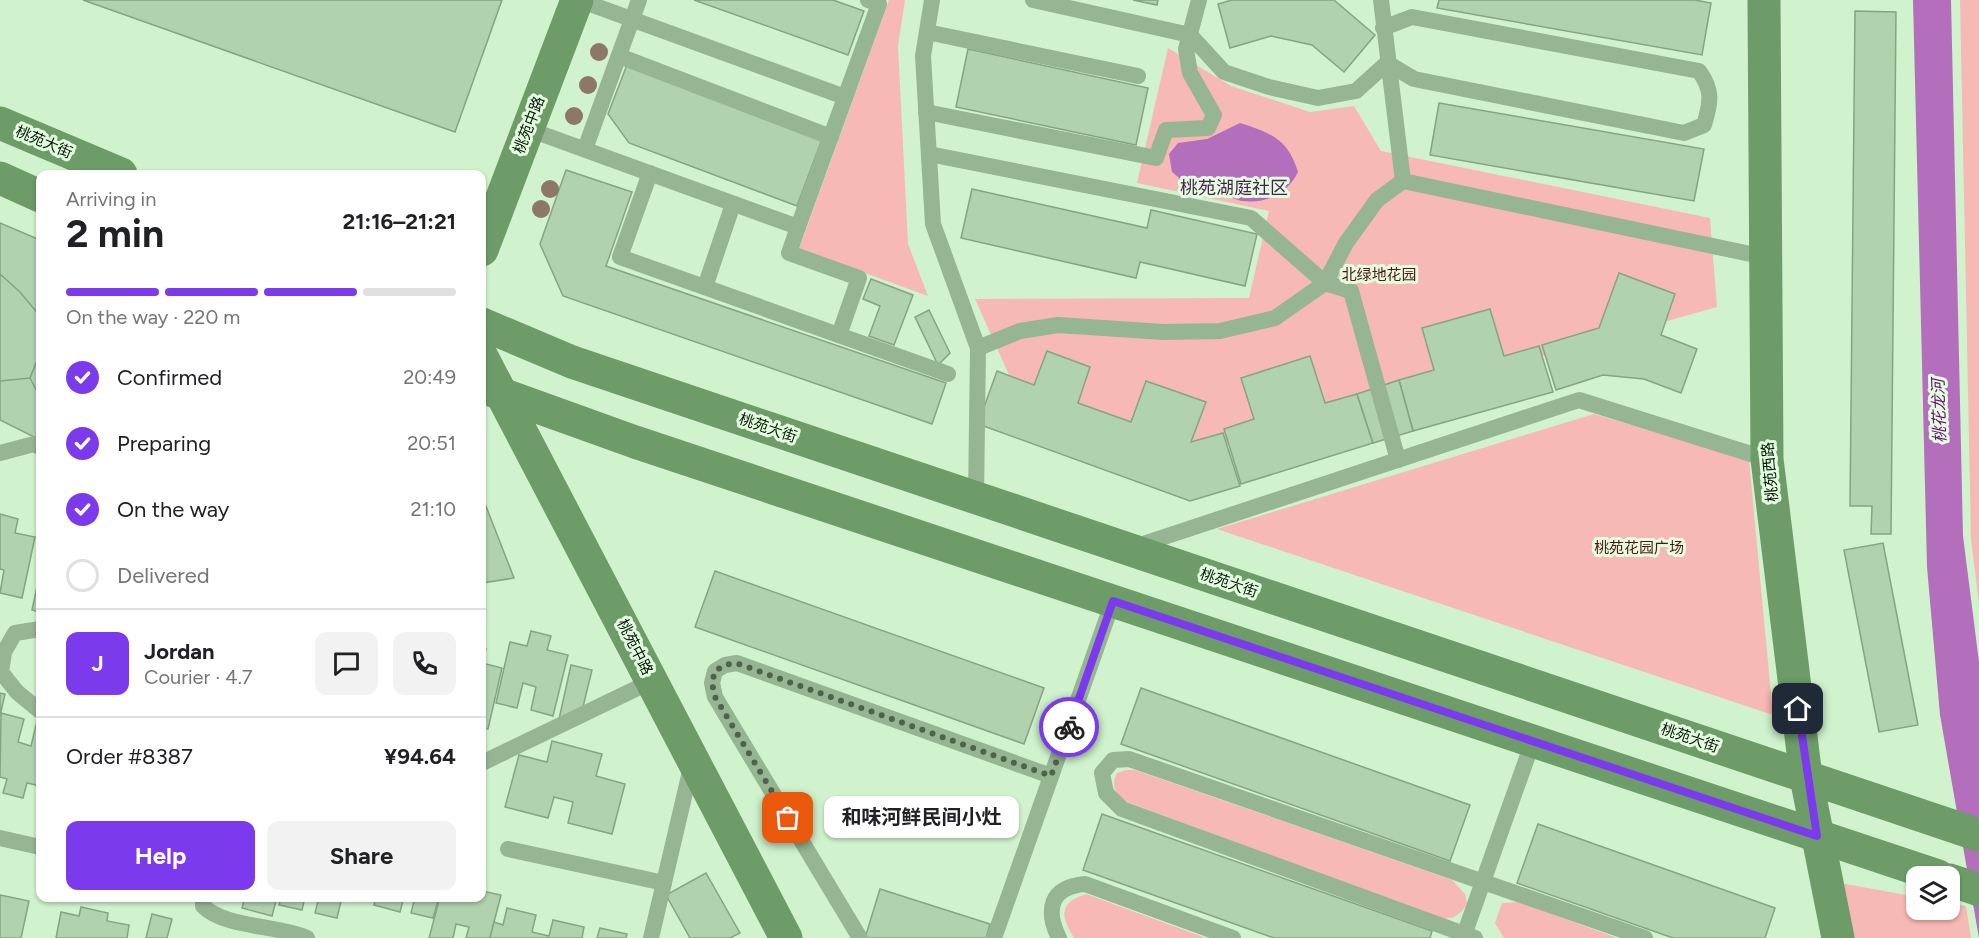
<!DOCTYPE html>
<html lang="en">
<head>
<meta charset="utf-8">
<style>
  :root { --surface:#fff; --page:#f2f2f2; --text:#202124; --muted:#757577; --line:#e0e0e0; --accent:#7c3aed }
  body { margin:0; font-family:Figtree,"Noto Sans SC",sans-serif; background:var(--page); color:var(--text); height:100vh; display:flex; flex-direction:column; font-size:22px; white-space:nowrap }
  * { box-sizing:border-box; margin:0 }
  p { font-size:20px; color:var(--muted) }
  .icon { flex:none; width:33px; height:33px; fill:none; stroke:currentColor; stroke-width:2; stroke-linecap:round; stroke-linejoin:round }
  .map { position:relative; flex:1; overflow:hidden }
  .sheet { position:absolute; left:36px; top:170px; width:450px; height:732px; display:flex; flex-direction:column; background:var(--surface); border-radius:12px; box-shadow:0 2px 4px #0004 }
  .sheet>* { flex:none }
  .buttons { position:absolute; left:1906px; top:866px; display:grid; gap:12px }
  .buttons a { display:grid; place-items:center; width:54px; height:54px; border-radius:12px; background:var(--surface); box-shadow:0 2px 4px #0004; font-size:30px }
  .pin { position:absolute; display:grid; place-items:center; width:51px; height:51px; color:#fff; margin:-26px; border-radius:12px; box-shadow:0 3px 9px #0006 }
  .courier { position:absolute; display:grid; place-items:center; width:60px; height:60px; margin:-30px; border:4px solid #7c3aed; border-radius:50%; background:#fff; color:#222; box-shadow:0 2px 8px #0007 }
  .bubble { position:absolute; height:42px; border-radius:12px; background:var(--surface); box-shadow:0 2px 4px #0004; font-size:20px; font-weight:700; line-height:42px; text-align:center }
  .headline em { font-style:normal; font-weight:700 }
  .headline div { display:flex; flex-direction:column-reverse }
  .headline { display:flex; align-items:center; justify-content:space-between; height:102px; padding:0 30px }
  h1 { font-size:39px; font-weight:700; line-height:45px }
  .bar { display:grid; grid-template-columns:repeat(4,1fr); gap:9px 6px; align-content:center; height:72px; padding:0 30px }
  .bar i { height:8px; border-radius:4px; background:var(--line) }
  .bar .on { background:var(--accent) }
  .bar p { grid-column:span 4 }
  .line { display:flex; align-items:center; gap:15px; padding:0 30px; border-top:2px solid var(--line) }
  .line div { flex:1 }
  .round { display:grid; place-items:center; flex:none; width:63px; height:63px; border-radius:12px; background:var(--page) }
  ol { padding:0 30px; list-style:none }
  li { display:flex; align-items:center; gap:18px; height:66px }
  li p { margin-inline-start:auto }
  li .icon { padding:6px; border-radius:50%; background:var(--accent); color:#fff; stroke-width:4 }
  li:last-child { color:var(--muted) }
  li i { width:33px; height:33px; border:3px solid var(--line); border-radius:50% }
  .cta { display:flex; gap:12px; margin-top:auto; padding:12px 30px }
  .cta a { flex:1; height:69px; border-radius:12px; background:var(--accent); color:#fff; font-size:24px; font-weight:700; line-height:69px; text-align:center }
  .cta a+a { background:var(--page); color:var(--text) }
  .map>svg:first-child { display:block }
  .green { fill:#f7b9b5 }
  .water { fill:#b36fbb }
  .building { fill:#b0d2ad; stroke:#84a581; stroke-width:1.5 }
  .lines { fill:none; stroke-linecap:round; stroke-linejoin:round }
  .lane { stroke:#96b593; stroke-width:16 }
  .secondary { stroke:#6d9c69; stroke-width:33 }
  .tree { fill:#8d7868 }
  .done { stroke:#4e624c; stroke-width:6; stroke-dasharray:0 10.8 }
  .route { stroke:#7c3aed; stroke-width:8 }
  .labels { text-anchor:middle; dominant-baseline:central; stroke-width:6; stroke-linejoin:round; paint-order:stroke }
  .street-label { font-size:15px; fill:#081407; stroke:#e2fedf }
  .park-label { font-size:15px; fill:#561316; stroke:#e2fedf }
  .water-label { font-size:16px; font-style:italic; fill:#671071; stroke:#e2fedf }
  .quarter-label { font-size:18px; fill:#4b1e51; stroke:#e2fedf }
</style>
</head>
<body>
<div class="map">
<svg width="1979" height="938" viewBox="0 0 1979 938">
  <rect width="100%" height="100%" fill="#d0f3cd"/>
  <!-- green -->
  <g class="green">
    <path d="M889 0H905L898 46 908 244 928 296 799 249Z"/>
    <path d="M1960 0H1979V604L1971 539Z"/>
    <path d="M1168 48 1231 86 1310 112 1354 106 1381 151 1710 218 1717 307 1198 453 1018 395 975 299 1249 298 1269 211 1137 183Z"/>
    <path d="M1594 414 1749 460 1773 715 1217 529Z"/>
    <path d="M1126 770H1135L1452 880 1465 894 1467 904C1459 916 1453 920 1439 918L1122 800C1115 791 1111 784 1117 773Z"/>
    <path d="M1840 883 1917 897V909H1950V903L1966 906 1971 938H1851Z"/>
    <path d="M1086 894 1206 938H1074C1060 915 1059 903 1086 894Z"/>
    <path d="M1519 902 1617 938H1504L1495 923 1502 903Z"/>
  </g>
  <!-- water -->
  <g class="water">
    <path d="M1913 0H1951L1963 536 1979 662V938L1940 715 1927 567Z"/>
    <path d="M1240 123C1271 133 1288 139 1298 172 1288 193 1267 204 1243 201 1231 200 1216 186 1205 181L1191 188 1172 172 1169 154 1178 143 1207 139Z"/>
  </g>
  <!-- building -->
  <g class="building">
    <path d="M83 0H502L455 132Z"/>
    <path d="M694 0H833L864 11 848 55Z"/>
    <path d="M1133 0H1158L1157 5Z"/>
    <path d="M1232 0H1334L1375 35 1344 72 1312 45 1271 36 1230 48 1218 4Z"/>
    <path d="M1439 0H1695L1711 3 1702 55 1437 8Z"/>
    <path d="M1855 11 1896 12 1891 534H1871L1872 506H1850Z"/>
    <path d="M968 49 1148 88 1136 145 956 107Z"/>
    <path d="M627 65 822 139 797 206 629 143 608 114Z"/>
    <path d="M1439 103 1704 149 1694 201 1430 155Z"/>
    <path d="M566 170 632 192 606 266 946 383 932 424 563 296 540 244Z"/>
    <path d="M972 189 1147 228 1151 210 1257 234 1245 286 1140 262 1136 278 961 238Z"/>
    <path d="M0 223 40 240V440L0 420Z"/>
    <path d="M1619 273 1675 294 1661 335 1697 349 1681 393 1644 379 1603 375 1556 390 1542 345 1599 328Z"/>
    <path d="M0 274 20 292 40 316V354L30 378 0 381Z"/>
    <path d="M871 279 913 295 894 345 869 336 880 306 863 299Z"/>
    <path d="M1490 309 1504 356 1539 346 1553 392 1413 431 1399 380 1434 370 1422 328Z"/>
    <path d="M929 310 950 353 938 365 915 317Z"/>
    <path d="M1047 351 1090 367 1078 403 1131 422 1146 381 1206 402 1191 442 1223 433 1240 486 1190 501 978 424 997 371 1034 385Z"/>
    <path d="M40 354V397L30 378Z"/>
    <path d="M1310 356 1325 403 1357 394 1373 443 1241 484 1224 429 1254 419 1241 378Z"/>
    <path d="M1399 380 1413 431 1373 443 1357 394Z"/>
    <path d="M482 496 514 578 482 583Z"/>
    <path d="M0 514 18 519 15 533 35 537 22 598 0 593 4 570 0 569Z"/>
    <path d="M1883 543 1918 725 1879 732 1844 550Z"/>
    <path d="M715 571 1044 688 1024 744 695 627Z"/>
    <path d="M40 573V612L32 610Z"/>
    <path d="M531 631 551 636 547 650 568 655 553 716 531 710 536 687 523 683 517 708 496 703 510 642 527 646Z"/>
    <path d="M482 648 486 649 482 663 502 668 488 729 482 728Z"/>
    <path d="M571 665 592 670 583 707 559 719Z"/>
    <path d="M1141 688 1470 805 1450 861 1121 744Z"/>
    <path d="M0 693 5 694 0 716Z"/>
    <path d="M1 713 24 719 18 742 31 746 37 721 40 722V786L27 783 23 798 3 793 7 779 0 777Z"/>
    <path d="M552 741 602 754 596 776 625 784 612 834 568 823 573 802 554 797 548 818 505 807 519 755 547 762Z"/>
    <path d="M1102 814 1432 931 1430 938H1274L1083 870Z"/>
    <path d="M1538 824 1775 908 1765 938H1673L1517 883Z"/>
    <path d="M706 873 740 933 730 938H690L666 895Z"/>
    <path d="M880 889 990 924 986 938H865Z"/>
    <path d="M482 891 501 895 490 938H466L469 927 456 924 453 938H429L440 897H482Z"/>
    <path d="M0 895 29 901 21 938H0Z"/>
    <path d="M245 897H277L272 916 242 908Z"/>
    <path d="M281 897H305L302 910 279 905Z"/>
    <path d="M319 897H342L337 918 315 913Z"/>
    <path d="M376 897H404L400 912 374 905Z"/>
    <path d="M415 897H439L433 918 411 913Z"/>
    <path d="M81 907 108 913 107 921 129 925 127 938H56L61 912 79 916Z"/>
    <path d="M507 908 536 915 532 932 549 936 553 920 584 927 582 938H490L494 922 503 925Z"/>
    <path d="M152 914 172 919 167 938H146Z"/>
    <path d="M600 928 627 934 626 938H597Z"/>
  </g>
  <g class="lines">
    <!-- lane -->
    <g class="lane">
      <path d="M579 0 845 97"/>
      <path d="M932 0 923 56 933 224 978 348 976 498"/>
      <path d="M1033 0 1190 35 1224 72 1269 87 1318 98 1356 91 1387 63 1414 79 1684 133 1704 125C1711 102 1713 90 1699 71L1412 17 1383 28"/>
      <path d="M1381 0 1403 181 1765 257"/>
      <path d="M927 32 1138 76"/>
      <path d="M619 56 831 137"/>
      <path d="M926 112 1156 158 1166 130 1208 128 1214 115 1190 73 1186 49 1199 0"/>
      <path d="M528 129 798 227 879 4 868 0"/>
      <path d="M585 149 639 0"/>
      <path d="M929 154 1251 218 1325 283 1351 291 1398 460"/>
      <path d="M650 173 620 257 948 374"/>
      <path d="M798 227 789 253 859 278 839 335"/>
      <path d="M705 287 733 204"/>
      <path d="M978 348 1020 331 1058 325 1164 332 1220 331 1275 318 1325 283 1346 243 1377 200 1403 181"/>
      <path d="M0 453 34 444 40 447"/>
      <path d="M1134 547 1579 400 1767 459"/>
      <path d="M40 629 15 633 4 652 1 672 17 692 40 711"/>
      <path d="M482 763 652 681"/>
      <path d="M0 838 40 847"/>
      <path d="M508 849 664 883"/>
      <path d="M203 897V906C225 928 278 925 307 938"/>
      <path d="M651 938 692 763"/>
      <path d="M860 938 715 697 712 683 715 671 725 665 737 663 1051 776"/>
      <path d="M994 938 1113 601"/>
      <path d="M1059 938C1045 910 1050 887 1085 884L1233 938"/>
      <path d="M1463 938 1533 741"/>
      <path d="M1475 938 1122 809 1106 793 1102 773 1113 760 1129 759 1645 938"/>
    </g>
    <!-- secondary -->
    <g class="secondary">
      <path d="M1764 0 1767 459 1806 777 1838 938"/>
      <path d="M0 123 121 174"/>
      <path d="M0 178 40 196"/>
      <path d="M482 250 577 0"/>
      <path d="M482 324 572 362 1979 835"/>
      <path d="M482 357 786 938"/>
      <path d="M482 387 635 442 1938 876"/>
      <path d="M1950 880 1979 890"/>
    </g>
  </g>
  <!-- trees -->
  <g class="tree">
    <circle cx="599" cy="52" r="9"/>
    <circle cx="588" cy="85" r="9"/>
    <circle cx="574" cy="116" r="9"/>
    <circle cx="550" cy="189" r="9"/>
    <circle cx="541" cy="209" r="9"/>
  </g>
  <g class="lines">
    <!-- done -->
    <path class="done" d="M788 818 715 697 712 683 715 671 725 665 736 663 1051 776 1069 727"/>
    <!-- route -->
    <path class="route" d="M1069 727 1113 601 1817 836 1798 709"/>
  </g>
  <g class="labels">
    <!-- street labels -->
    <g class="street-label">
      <text transform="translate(529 125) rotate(-69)">桃苑中路</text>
      <text transform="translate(44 142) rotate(23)">桃苑大街</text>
      <text transform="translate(768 428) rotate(19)">桃苑大街</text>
      <text transform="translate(1770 472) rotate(-95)">桃苑西路</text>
      <text transform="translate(1229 583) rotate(19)">桃苑大街</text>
      <text transform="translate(635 647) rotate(63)">桃苑中路</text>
      <text transform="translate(1690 738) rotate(19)">桃苑大街</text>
    </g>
    <!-- park labels -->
    <g class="park-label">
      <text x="1379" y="275">北绿地花园</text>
      <text x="1639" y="548">桃苑花园广场</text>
    </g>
    <!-- water labels -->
    <g class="water-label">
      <text transform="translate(1939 411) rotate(-92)">桃花龙河</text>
    </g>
    <!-- quarter labels -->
    <g class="quarter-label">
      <text x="1234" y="188">桃苑湖庭社区</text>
    </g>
  </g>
</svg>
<div class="buttons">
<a><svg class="icon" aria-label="layers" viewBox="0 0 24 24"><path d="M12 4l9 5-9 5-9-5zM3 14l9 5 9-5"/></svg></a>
</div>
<div class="pin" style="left:788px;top:818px;background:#ea580c"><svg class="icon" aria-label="bag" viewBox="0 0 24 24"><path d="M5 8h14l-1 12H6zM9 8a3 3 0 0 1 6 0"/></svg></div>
<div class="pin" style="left:1798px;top:709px;background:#1f2937"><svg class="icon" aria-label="home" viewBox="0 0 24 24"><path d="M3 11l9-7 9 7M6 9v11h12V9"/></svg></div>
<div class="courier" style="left:1069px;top:727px"><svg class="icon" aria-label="bike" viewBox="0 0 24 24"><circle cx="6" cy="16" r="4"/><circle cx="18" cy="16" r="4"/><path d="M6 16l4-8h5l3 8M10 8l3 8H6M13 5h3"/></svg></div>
<div class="bubble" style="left:824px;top:796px;width:195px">和味河鲜民间小灶</div>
<section class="sheet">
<div class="headline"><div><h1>2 min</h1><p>Arriving in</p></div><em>21:16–21:21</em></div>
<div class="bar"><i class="on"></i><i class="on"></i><i class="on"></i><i></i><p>On the way · 220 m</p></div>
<ol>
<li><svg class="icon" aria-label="check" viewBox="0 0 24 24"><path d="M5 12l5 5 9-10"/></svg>Confirmed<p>20:49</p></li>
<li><svg class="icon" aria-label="check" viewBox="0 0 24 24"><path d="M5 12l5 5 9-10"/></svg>Preparing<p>20:51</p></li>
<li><svg class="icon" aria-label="check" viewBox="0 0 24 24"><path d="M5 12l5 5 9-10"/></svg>On the way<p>21:10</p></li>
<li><i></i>Delivered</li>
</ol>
<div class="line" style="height:108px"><b class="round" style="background:var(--accent);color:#fff">J</b><div><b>Jordan</b><p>Courier · 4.7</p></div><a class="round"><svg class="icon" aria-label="chat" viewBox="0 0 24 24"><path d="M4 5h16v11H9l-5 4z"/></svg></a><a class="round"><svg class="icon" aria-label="phone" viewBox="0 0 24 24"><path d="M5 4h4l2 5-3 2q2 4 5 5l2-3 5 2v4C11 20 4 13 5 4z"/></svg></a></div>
<div class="line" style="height:78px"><div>Order #8387</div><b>¥94.64</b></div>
<div class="cta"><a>Help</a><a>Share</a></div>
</section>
</div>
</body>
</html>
